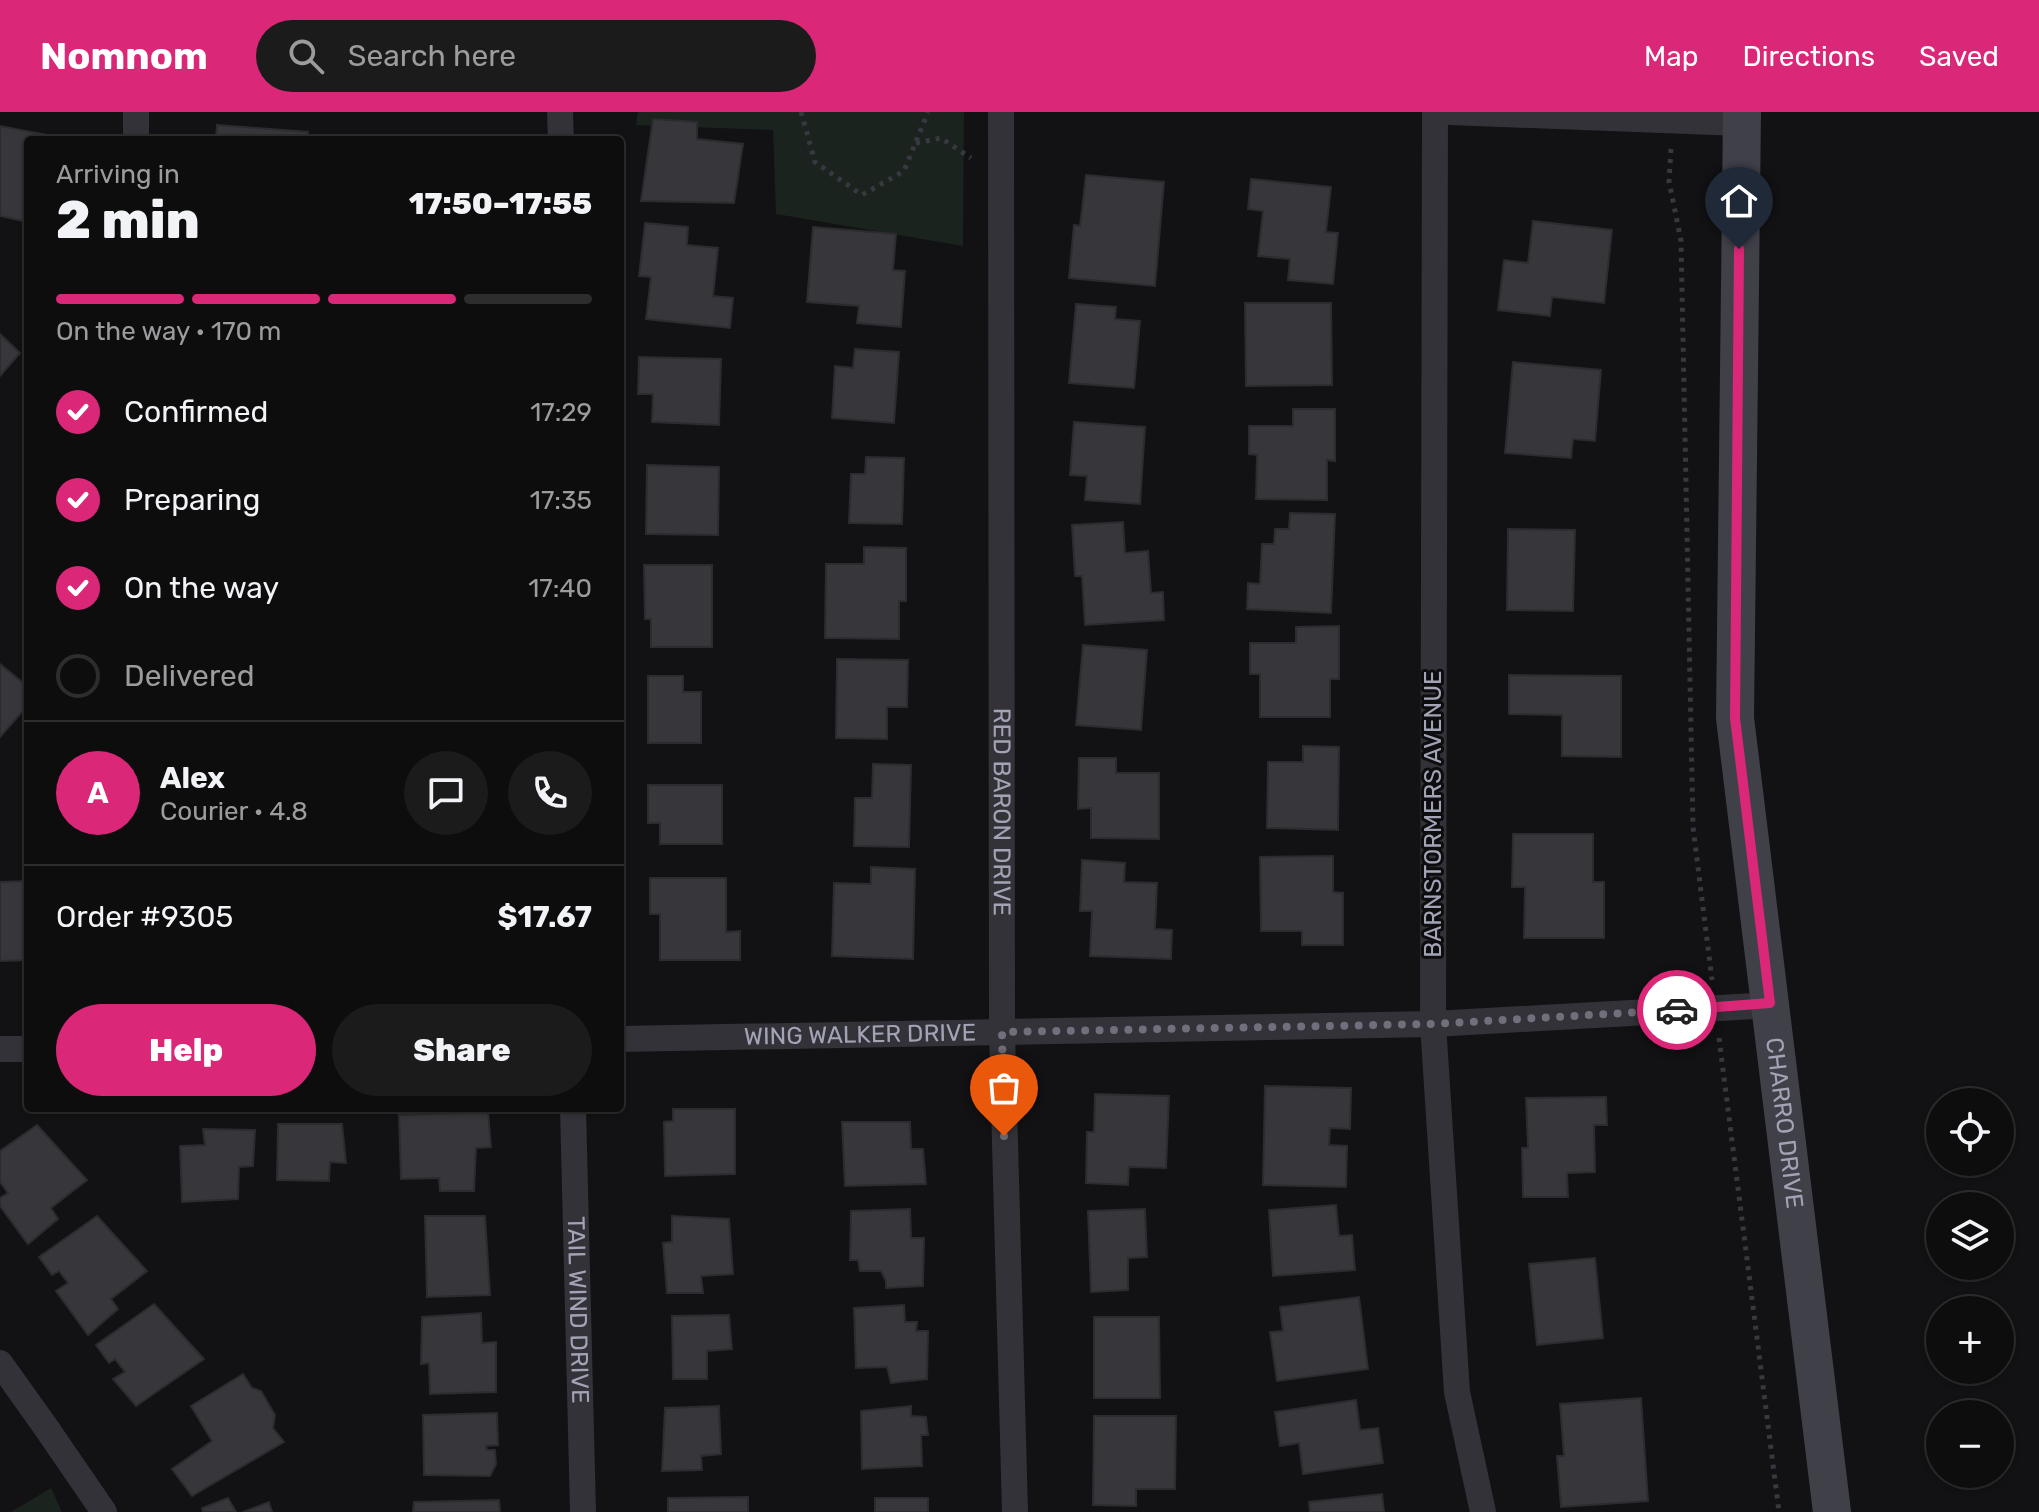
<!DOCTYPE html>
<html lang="en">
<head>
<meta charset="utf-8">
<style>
  :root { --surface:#0e0d0e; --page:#1c1b1c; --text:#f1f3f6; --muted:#9b9c9e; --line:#2e2d2e; --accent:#db2777 }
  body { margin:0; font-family:Rubik,sans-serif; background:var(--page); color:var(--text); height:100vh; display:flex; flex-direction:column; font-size:30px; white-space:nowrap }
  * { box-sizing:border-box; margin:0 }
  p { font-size:26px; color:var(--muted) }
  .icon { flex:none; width:44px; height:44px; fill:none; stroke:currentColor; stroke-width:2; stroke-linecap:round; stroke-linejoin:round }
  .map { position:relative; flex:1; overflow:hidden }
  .side { position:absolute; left:24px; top:24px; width:600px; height:976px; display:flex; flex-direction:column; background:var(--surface); border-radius:8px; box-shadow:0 2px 6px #0004,0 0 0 2px var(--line) }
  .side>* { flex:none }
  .fabs { position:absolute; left:1926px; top:976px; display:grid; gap:16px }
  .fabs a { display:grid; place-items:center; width:88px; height:88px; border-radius:50%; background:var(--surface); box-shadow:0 2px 6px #0004,0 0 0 2px var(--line); font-size:40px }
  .pin { position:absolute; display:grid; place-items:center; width:68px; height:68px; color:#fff; margin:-82px -34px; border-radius:50% 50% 50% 0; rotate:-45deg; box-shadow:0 0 8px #0007 }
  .pin .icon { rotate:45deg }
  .courier { position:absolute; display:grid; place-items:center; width:80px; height:80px; margin:-40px; border:6px solid #db2777; border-radius:50%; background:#fff; color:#222; box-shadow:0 2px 10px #0007 }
  .head em { font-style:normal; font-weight:800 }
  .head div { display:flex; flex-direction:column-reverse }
  .head { display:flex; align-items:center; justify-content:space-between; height:136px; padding:0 32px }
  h1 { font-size:52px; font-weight:800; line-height:60px }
  .bar { display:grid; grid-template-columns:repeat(4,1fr); gap:12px 8px; align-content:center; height:96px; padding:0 32px }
  .bar i { height:10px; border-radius:6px; background:var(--line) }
  .bar .selected { background:var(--accent) }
  .bar p { grid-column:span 4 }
  .line { display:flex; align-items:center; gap:20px; padding:0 32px; border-top:2px solid var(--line) }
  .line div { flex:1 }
  .round { display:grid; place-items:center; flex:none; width:84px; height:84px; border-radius:42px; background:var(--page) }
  ol { padding:0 32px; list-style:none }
  li { display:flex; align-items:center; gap:24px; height:88px }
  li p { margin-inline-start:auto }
  li .icon { padding:8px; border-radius:50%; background:var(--accent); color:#fff; stroke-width:4 }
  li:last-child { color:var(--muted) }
  li i { width:44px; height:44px; border:4px solid var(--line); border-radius:50% }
  .action { display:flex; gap:16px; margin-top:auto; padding:16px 32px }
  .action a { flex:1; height:92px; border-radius:48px; background:var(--accent); color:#fff; font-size:32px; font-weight:800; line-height:92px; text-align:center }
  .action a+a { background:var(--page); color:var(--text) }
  header { display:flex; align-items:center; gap:48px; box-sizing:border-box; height:112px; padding:0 40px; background:var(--accent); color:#fff }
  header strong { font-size:38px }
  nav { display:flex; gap:44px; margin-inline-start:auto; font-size:28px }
  .search { width:560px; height:72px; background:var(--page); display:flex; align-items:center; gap:20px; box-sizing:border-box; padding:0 28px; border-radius:44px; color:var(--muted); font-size:30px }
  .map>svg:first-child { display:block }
  .green { fill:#1b231e }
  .building { fill:#36363b; stroke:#2c2b2f; stroke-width:2 }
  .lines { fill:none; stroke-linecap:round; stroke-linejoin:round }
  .path { stroke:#383840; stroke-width:5; stroke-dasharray:4 6; stroke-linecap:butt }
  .street { stroke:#333238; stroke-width:26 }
  .secondary { stroke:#404049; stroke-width:38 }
  .done { stroke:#70707c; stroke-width:8; stroke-dasharray:0 14.4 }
  .route { stroke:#db2777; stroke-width:10 }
  .labels { text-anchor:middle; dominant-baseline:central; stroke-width:6; stroke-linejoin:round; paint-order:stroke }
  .street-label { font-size:24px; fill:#a2a3b5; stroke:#0d0c0e }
</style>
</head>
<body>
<header>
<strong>Nomnom</strong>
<div class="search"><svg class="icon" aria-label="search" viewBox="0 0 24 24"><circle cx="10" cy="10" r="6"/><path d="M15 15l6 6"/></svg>Search here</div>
<nav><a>Map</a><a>Directions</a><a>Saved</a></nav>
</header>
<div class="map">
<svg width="2039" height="1400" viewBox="0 0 2039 1400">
  <rect width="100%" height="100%" fill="#121113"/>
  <!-- green -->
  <g class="green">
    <path d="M638 0H964L963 134 776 102 773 18 636 13Z"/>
    <path d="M51 1376 62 1400H11Z"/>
  </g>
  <!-- building -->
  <g class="building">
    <path d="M653 7 697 10V27L743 32 734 91 641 89Z"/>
    <path d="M217 13 308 20 307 28H216Z"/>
    <path d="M0 14 63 26V28H28V110L0 104Z"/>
    <path d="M1086 63 1164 70 1155 174 1069 166 1074 113 1080 114Z"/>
    <path d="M1251 67 1331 75 1326 120 1338 121 1333 172 1288 168 1290 147 1258 144 1263 99 1248 97Z"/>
    <path d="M1533 109 1612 118 1604 191 1552 185 1550 204 1498 198 1504 148 1528 151Z"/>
    <path d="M645 111 688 115 687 133 718 136 713 184 733 186 730 216 646 207 651 165 639 164Z"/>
    <path d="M813 115 896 122 893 158 905 159 901 215 857 211 859 194 807 190Z"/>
    <path d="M1245 191H1331L1332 273 1246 274Z"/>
    <path d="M1076 192 1116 195 1115 207 1140 209 1134 276 1069 271Z"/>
    <path d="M0 222 20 241 0 264Z"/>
    <path d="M855 237 899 240 894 311 832 306 835 254 853 256Z"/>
    <path d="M639 245 721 247 719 313 652 310 653 282H638Z"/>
    <path d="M1513 250 1601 258 1595 329 1573 327 1571 346 1505 341Z"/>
    <path d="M1293 297H1335V349L1327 348V388L1256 387 1257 343 1249 342V314H1293Z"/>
    <path d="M1074 310 1145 315 1140 392 1085 388 1087 364 1070 363Z"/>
    <path d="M866 345 904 346 902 412 849 411 851 362H865Z"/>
    <path d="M647 353 719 355 718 423 646 422Z"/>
    <path d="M1290 401 1335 402 1331 501 1247 497 1248 471 1260 472 1262 432H1274L1275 417H1289Z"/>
    <path d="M1123 410 1125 441 1148 439 1151 481 1163 480 1164 508 1085 513 1082 464H1075L1072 413Z"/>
    <path d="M1508 417 1575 418 1573 499 1507 498Z"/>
    <path d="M864 435 906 436V489H899V527L825 526 826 452H864Z"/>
    <path d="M644 453H712V535H651V507H645Z"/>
    <path d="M1339 514V567H1330V605H1260V562H1250V531H1296V515Z"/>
    <path d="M1083 533 1147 538 1141 618 1076 613Z"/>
    <path d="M837 547 908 548 907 595H887V627L836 626Z"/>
    <path d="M0 552 28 575V593L0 625Z"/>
    <path d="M1509 563 1621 564V645L1562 644V603L1509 602Z"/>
    <path d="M648 564H683V580H701V631H648Z"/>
    <path d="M1303 634 1339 635 1338 718 1267 716 1268 650H1303Z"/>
    <path d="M1079 646H1116V661H1159V727L1091 726V696L1078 697Z"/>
    <path d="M873 652 911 653 909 735 854 734 855 686H872Z"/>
    <path d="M648 673H722V732H660V711H648Z"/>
    <path d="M1513 722H1593V770H1604V826H1524L1525 775H1512Z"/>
    <path d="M1333 744V780L1343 781V833H1302V819H1261L1260 745Z"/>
    <path d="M1082 748 1125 751 1124 770 1157 771 1155 817 1172 818 1171 847 1090 844 1092 799H1080Z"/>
    <path d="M871 755 915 757 913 847 832 844 834 771 871 772Z"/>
    <path d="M650 766H726V820L740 819V848H660V802H650Z"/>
    <path d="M28 769V848L0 849V770Z"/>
    <path d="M1265 974 1351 976 1350 1017 1330 1016 1329 1033 1347 1034 1346 1075 1263 1073Z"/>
    <path d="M1095 982 1169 984 1166 1056 1129 1055 1128 1073 1086 1071 1087 1020H1094Z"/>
    <path d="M1606 985 1607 1013H1594L1595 1060 1567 1061 1568 1085H1523L1522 1036H1528L1526 986Z"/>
    <path d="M673 997H735V1062L665 1064 664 1010 673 1009Z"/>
    <path d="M488 1000 491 1035 476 1036 474 1079H440L439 1066 401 1067 399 1003Z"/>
    <path d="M842 1010H910L911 1037H923L926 1072 845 1074Z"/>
    <path d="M278 1012H342L346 1051 330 1050 329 1069 277 1068Z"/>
    <path d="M37 1013 87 1068 51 1096 58 1107 28 1132 0 1094V1086L8 1081 0 1070V1039Z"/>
    <path d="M203 1017 255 1018 253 1054 239 1055 238 1087 182 1090 180 1034 205 1033Z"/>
    <path d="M1336 1093 1339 1124 1352 1123 1355 1158 1273 1164 1269 1098Z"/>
    <path d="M910 1097 911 1126H924L923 1174 886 1176V1169L881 1159H860L858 1148H850L851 1099Z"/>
    <path d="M1145 1097 1147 1145 1128 1146V1178L1091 1180 1088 1099Z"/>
    <path d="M97 1104 147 1159 111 1187 118 1197 88 1223 56 1179 68 1171 59 1159 52 1163 39 1145Z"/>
    <path d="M425 1104H485L490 1183 427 1185Z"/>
    <path d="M672 1104 729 1107 733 1162 701 1164 703 1181H667L663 1131 672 1130Z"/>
    <path d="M1595 1146 1603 1226 1537 1233 1529 1152Z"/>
    <path d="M1359 1185 1368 1257 1277 1269 1270 1220 1283 1219 1280 1195Z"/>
    <path d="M154 1192 204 1247 136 1294 113 1267 125 1260 115 1247 109 1251 96 1233Z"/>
    <path d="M904 1193 905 1210H917L916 1219H928L927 1267 891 1271 887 1255 856 1256 854 1196Z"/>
    <path d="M481 1201 482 1231 496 1230V1280L430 1282 429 1251 421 1252 422 1205Z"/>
    <path d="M729 1203 732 1237 707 1239V1267H673L672 1204Z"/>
    <path d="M1094 1205H1159L1160 1286H1094Z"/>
    <path d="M243 1262 252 1276 261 1279 275 1303 273 1316 284 1330 192 1384 172 1357 212 1329 191 1294Z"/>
    <path d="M1641 1286 1648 1389 1561 1395 1557 1344H1564L1560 1292Z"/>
    <path d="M1356 1288 1360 1318 1378 1316 1383 1351 1303 1362 1299 1331 1280 1334 1275 1300Z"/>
    <path d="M719 1294 721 1342 701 1344 702 1358 662 1359 665 1296Z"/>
    <path d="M911 1294V1304L926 1305 928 1323H921L922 1354 862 1357 861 1299Z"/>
    <path d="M497 1301 498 1333 486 1334 487 1338H495L496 1352 490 1364 424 1363 423 1303Z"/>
    <path d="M1094 1304H1176L1175 1377H1136V1394L1093 1393Z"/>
    <path d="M1382 1382 1384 1400H1310L1309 1390Z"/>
    <path d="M748 1385V1400H668V1386Z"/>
    <path d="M228 1386 236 1400H203L202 1396Z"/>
    <rect x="875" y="1386" width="53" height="14"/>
    <path d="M499 1388 500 1400H413L414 1390Z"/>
    <path d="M269 1390 272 1400H243Z"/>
  </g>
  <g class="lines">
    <!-- path -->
    <g class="path">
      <path d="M801 0 815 50 862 83 904 59 928 0"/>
      <path d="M916 31 941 26 971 46"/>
      <path d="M1671 37 1669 69 1681 129 1693 715 1712 868"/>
      <path d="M1719 926 1779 1400"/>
    </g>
    <!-- street -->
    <g class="street">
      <path d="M136 0V28"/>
      <path d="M560 0 561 28"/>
      <path id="s1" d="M1001 0 1002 920 1015 1400"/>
      <path d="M1435 0 1433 912 1457 1280 1483 1400"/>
      <path d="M1450 0 1740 11"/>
      <path id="s2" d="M620 927 1433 912 1755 894 1770 891"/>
      <path d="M0 937H28"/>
      <path id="s3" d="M573 996 583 1400"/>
      <path d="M0 1251 45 1314 104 1400"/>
    </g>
    <!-- secondary -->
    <path class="secondary" id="s4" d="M1742 0 1735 606 1832 1400"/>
  </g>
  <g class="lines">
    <!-- done -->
    <path class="done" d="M1004 1024 1002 920 1433 912 1677 898"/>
    <!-- route -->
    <path class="route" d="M1677 898 1770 891 1735 606 1739 137"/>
  </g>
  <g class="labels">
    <!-- street labels -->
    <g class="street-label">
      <text stroke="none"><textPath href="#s1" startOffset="700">RED BARON DRIVE</textPath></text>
      <text transform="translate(1433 702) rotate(-90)">BARNSTORMERS AVENUE</text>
      <text stroke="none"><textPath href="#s2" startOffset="240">WING WALKER DRIVE</textPath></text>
      <text stroke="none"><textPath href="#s4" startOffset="1014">CHARRO DRIVE</textPath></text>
      <text stroke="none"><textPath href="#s3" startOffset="202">TAIL WIND DRIVE</textPath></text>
    </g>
  </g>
</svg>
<div class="fabs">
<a><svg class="icon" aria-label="locate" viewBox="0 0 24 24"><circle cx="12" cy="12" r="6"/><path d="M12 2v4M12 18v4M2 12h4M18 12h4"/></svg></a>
<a><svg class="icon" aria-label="layers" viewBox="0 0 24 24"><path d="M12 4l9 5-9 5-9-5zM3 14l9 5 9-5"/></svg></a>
<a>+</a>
<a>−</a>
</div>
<div class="pin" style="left:1004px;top:1024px;background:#ea580c"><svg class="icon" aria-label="bag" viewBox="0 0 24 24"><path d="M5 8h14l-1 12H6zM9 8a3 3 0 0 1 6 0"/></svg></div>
<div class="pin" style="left:1739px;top:137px;background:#1f2937"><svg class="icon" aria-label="home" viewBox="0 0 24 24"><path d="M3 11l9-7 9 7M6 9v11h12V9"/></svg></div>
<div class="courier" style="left:1677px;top:898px"><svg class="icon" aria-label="car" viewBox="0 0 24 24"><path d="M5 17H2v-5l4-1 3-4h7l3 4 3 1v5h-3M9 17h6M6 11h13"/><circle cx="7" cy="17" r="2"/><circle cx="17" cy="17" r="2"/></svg></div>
<section class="side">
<div class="head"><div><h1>2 min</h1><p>Arriving in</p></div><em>17:50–17:55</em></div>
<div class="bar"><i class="selected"></i><i class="selected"></i><i class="selected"></i><i></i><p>On the way · 170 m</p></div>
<ol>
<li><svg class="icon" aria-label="check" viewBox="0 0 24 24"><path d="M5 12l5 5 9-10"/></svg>Confirmed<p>17:29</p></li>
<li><svg class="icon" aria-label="check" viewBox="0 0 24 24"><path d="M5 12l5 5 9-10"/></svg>Preparing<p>17:35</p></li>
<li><svg class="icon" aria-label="check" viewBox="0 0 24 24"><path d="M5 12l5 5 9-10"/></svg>On the way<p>17:40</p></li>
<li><i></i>Delivered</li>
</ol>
<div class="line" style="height:144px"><b class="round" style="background:var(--accent);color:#fff">A</b><div><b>Alex</b><p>Courier · 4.8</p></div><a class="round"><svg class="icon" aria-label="chat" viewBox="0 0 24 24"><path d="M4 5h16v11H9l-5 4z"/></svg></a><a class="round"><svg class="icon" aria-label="phone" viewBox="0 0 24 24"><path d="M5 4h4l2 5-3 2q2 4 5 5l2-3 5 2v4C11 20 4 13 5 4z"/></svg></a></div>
<div class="line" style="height:104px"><div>Order #9305</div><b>$17.67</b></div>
<div class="action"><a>Help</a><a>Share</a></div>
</section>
</div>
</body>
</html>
